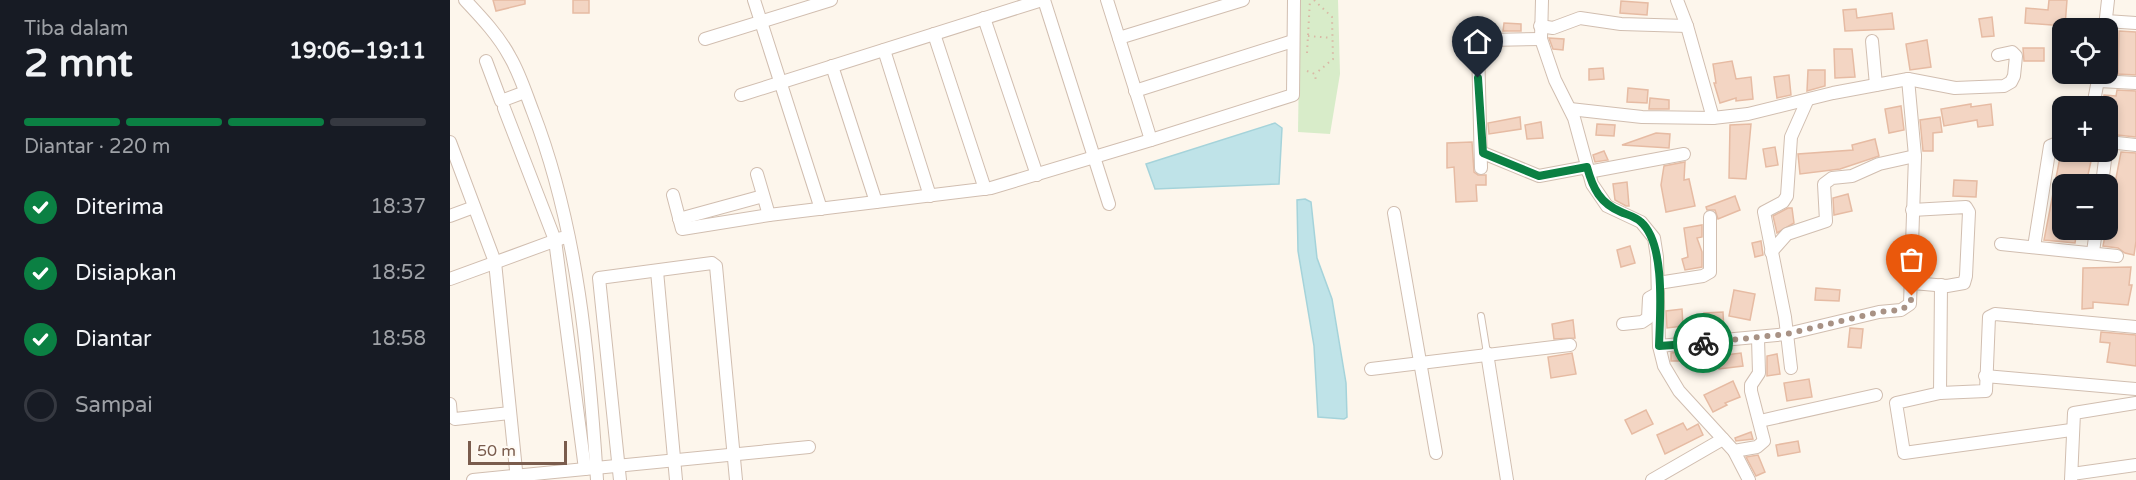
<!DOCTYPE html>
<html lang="id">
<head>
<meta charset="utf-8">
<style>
  :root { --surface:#171b24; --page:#242831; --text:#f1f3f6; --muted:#9ea1a6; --line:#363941; --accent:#0b8043 }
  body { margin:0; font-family:"Varela Round",sans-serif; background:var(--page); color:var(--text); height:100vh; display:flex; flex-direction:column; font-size:22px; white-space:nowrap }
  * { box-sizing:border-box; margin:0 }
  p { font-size:20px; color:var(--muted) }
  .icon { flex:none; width:33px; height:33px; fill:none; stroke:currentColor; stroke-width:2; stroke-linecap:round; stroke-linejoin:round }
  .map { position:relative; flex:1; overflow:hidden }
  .panel { display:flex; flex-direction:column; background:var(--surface); width:450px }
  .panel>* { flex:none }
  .controls { position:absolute; left:1602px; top:18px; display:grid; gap:12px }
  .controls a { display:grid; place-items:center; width:66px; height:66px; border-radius:12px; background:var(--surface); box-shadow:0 3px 9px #0003; font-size:30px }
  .scale { position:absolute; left:18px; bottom:15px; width:99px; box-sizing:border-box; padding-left:6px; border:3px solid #7a5c4d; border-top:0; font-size:16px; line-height:21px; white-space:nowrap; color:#7a5c4d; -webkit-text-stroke:4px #fffaf3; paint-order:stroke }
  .pin { position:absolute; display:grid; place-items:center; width:51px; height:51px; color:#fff; margin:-62px -26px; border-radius:50% 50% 50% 0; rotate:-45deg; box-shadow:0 0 6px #0007 }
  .pin .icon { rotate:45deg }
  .courier { position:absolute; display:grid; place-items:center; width:60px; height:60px; margin:-30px; border:4px solid #0b8043; border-radius:50%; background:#fff; color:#222; box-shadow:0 2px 8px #0007 }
  .headline em { font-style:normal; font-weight:700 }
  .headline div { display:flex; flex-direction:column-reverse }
  .headline { display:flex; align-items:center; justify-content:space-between; height:102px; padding:0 24px }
  h1 { font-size:39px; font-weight:700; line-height:45px }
  .bar { display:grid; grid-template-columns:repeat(4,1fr); gap:9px 6px; align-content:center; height:72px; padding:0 24px }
  .bar i { height:8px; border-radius:4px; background:var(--line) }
  .bar .on { background:var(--accent) }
  .bar p { grid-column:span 4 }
  ol { padding:0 24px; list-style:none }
  li { display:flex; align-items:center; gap:18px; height:66px }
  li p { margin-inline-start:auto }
  li .icon { padding:6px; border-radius:50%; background:var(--accent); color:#fff; stroke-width:4 }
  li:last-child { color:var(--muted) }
  li i { width:33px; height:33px; border:3px solid var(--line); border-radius:50% }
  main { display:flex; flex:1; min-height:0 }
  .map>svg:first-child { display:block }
  .green { fill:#d8ecc9 }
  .water { fill:#bfe3e8; stroke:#a5d3da; stroke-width:1.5 }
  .building { fill:#f3d5c3; stroke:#e6bba3; stroke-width:1.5 }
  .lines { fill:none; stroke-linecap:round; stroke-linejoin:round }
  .service-casing { stroke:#d1beb0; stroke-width:8 }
  .minor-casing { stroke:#d1beb0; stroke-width:14 }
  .path { stroke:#d9b8a5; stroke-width:2; stroke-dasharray:1.5 4.5; stroke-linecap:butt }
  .service { stroke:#fff; stroke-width:6 }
  .minor { stroke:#fff; stroke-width:12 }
  .done { stroke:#a89285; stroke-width:6; stroke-dasharray:0 10.8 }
  .route { stroke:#0b8043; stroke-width:8 }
</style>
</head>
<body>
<main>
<section class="panel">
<div class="headline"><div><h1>2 mnt</h1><p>Tiba dalam</p></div><em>19:06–19:11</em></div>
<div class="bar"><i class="on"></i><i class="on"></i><i class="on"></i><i></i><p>Diantar · 220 m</p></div>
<ol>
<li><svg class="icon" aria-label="check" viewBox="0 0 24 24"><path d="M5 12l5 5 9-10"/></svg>Diterima<p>18:37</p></li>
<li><svg class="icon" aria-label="check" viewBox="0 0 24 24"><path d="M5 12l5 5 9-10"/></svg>Disiapkan<p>18:52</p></li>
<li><svg class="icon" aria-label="check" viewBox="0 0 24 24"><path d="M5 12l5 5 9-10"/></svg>Diantar<p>18:58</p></li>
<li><i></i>Sampai</li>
</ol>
</section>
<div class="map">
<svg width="1686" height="480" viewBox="0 0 1686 480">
  <rect width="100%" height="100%" fill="#fdf6ec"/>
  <!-- green -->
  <path class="green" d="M850 0H888L890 74 880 134 848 132Z"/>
  <!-- water -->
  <g class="water">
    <path d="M825 123 832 128 829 184 705 189 696 164Z"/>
    <path d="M855 199 861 202 867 258 882 299 896 383 897 417 894 419 868 417 864 346 848 251 847 200Z"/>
  </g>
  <!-- building -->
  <g class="building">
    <path d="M43 0H75V4L46 11Z"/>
    <rect x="123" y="0" width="16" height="13"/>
    <path d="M1599 0H1617L1615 26 1575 23 1576 8 1598 10Z"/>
    <path d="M1171 1 1198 3 1197 15 1170 13Z"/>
    <path d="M1406 9 1407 18 1442 13 1444 29 1395 31 1393 10Z"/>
    <path d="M1542 17 1544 36 1532 37 1529 19Z"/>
    <path d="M1054 23 1071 24V31H1053Z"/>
    <path d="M1669 31 1686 32V75L1668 74Z"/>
    <path d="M1099 38 1114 39 1113 50 1103 49Z"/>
    <path d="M1477 40 1481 67 1460 70 1456 44Z"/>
    <path d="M1573 48H1594V61H1574Z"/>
    <path d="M1384 49H1402L1405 77 1385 78Z"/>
    <path d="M1282 61 1286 79 1301 77 1303 99 1286 101V98L1270 103 1264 83H1266L1263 64Z"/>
    <path d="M1153 68 1154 79 1139 80V69Z"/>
    <path d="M1358 70H1375V86L1357 91Z"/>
    <path d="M1339 75 1341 95 1327 98 1324 77Z"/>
    <path d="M1178 88 1198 90 1197 103 1177 102Z"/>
    <path d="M1667 90 1686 91V137L1658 134V106H1652L1654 95 1666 96Z"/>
    <path d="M1200 98 1219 100V109H1199Z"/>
    <path d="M1521 104V107L1541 104 1543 125 1528 127 1527 120 1494 126 1491 109Z"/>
    <path d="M1451 106 1454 130 1439 133 1435 109Z"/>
    <path d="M1070 117 1071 129 1039 134 1038 123Z"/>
    <path d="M1490 117 1492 132 1483 133V151H1473L1470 120Z"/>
    <path d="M1091 122 1093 138 1077 139 1075 125Z"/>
    <path d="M1147 124 1165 125 1164 136 1146 135Z"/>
    <path d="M1301 124 1296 179 1279 178 1280 125Z"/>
    <path d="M1206 133 1220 134 1219 148 1172 145Z"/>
    <path d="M1425 139 1429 156 1390 169 1350 174 1348 154 1403 150 1402 145Z"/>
    <path d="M1022 142 1024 172 1028 175H1036V185H1026L1027 201 1006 202 1004 167 997 168V143Z"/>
    <path d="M1325 147 1328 165 1316 167 1313 149Z"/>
    <path d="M1154 151 1158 160 1145 162 1143 155Z"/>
    <path d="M1611 152H1643L1636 184H1612L1608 230H1627L1625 243 1594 240Z"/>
    <path d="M1671 152 1686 153V241L1684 255 1675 253 1668 248 1653 246Z"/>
    <path d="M1235 162 1234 180 1239 179 1245 206 1216 212 1211 185 1214 166Z"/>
    <path d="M1504 180 1527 181 1526 197 1503 196Z"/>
    <path d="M1177 182 1179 206H1176L1165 200 1163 184Z"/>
    <path d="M1398 194 1402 211 1384 215 1383 198Z"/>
    <path d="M1285 196 1290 210 1268 219 1265 210H1257L1256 207Z"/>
    <path d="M1338 208H1342L1344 223 1327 233 1323 216Z"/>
    <path d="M1252 225V237L1247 238 1252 252V267L1235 270 1232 259 1238 257 1234 228Z"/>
    <path d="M1311 241 1313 255 1305 257 1302 243Z"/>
    <path d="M1180 246 1185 263 1171 267 1167 250Z"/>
    <path d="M1681 267 1679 285H1682L1678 305 1643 302V308L1632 309 1633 268Z"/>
    <path d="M1366 288 1390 290 1389 301 1365 300Z"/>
    <path d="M1284 290 1305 294 1300 320 1279 316Z"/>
    <path d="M1232 309 1233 326 1217 328 1216 311Z"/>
    <path d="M1273 312 1274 332 1255 333 1254 313Z"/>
    <path d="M1123 320 1125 338 1104 339 1102 324Z"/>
    <path d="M1400 328 1413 329 1411 348 1398 347Z"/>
    <path d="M1651 332 1686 335V366L1657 362 1660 343 1650 342Z"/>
    <path d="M1275 348V355L1291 353 1293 366 1269 369 1266 349Z"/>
    <path d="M1242 351 1243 361H1221V353Z"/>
    <path d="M1122 353 1126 374 1101 378 1098 357Z"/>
    <path d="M1327 354 1330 374 1317 376V356Z"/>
    <path d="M1359 379 1362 397 1337 401 1334 383Z"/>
    <path d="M1283 381 1290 397 1275 403 1277 405 1263 412 1254 395Z"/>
    <path d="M1196 410 1203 424 1182 434 1175 420Z"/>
    <path d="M1233 423 1237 430 1248 424 1253 435 1215 454 1207 435Z"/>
    <path d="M1301 432 1303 439 1286 441 1285 438Z"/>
    <path d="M1348 441 1350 452 1328 456 1326 445Z"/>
    <path d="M1308 455 1315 472 1306 476 1296 457Z"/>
  </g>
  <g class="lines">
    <!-- service casing -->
    <g class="service-casing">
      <path id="service" d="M1031 316 1037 353"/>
    </g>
    <!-- minor casing -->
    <g class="minor-casing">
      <g id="minor">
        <path d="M15 0C31 17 49 36 60 57 70 74 76 94 83 112 128 229 139 356 147 480"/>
        <path d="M304 0 371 209"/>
        <path d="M594 0 659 204"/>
        <path d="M657 0 701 140 843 95 844 0"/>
        <path d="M1092 0 1091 39 1105 80 1124 118 1142 184 1157 206 1191 222 1204 238 1207 257 1209 346 1214 366 1229 391 1284 451 1299 480"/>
        <path d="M1227 0 1237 26 1263 118"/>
        <path d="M534 18 587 175"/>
        <path d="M1656 21 1686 23"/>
        <path d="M1090 26 1103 28 1130 18 1171 24 1237 26"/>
        <path d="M1655 27 1658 0"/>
        <path d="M484 34 535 189"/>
        <path d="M669 38 793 0"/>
        <path d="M255 39 381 0"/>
        <path d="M1422 41 1426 85"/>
        <path d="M434 50 480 196"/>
        <path d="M36 61 51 101 75 92"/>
        <path d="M382 66 426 202"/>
        <path d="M1649 81 1686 83"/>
        <path d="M685 91 843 41"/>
        <path d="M291 95 592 0"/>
        <path d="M1643 106 1649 75"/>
        <path d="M54 108 105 240 135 469"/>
        <path d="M1120 109 1192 117 1263 118 1298 114 1383 93 1458 79 1505 88 1554 86 1561 82 1564 76 1566 56 1562 52 1548 55"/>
        <path d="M0 142 45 262 67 480"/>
        <path d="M1658 142 1686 145"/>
        <path d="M1033 153 1089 176 1137 167"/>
        <path d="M1031 168 1028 47 1031 42 1038 40 1091 39"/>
        <path d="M1138 172 1234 154"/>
        <path d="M307 174 319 215"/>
        <path d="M1652 184 1656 152"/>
        <path d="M223 195 232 229 319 215 541 188 701 140"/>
        <path d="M1462 210 1516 207 1519 212 1516 276 1514 283 1497 286 1463 283"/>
        <path d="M944 213 986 453"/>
        <path d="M0 216 24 207"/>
        <path d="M229 219 313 196"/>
        <path d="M1551 244 1667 256"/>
        <path d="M1584 247 1600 146 1612 141"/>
        <path d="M1321 252 1337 234 1376 221 1374 184 1382 178 1402 176 1429 164 1465 156"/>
        <path d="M1643 252 1646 230"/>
        <path d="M207 271 226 480"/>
        <path d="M0 279 112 238"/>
        <path d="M1208 283 1253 276 1260 272V217"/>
        <path d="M1173 324 1192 322 1198 318 1199 298 1208 293"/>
        <path d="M1209 346 1337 334 1429 312 1451 310 1460 304 1465 156 1458 79"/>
        <path d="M1037 353 1057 480"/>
        <path d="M1341 368 1335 317 1314 212 1333 202 1337 196 1341 137 1357 101"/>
        <path d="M921 369 1120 345"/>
        <path d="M1535 376 1686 389"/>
        <path d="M1490 393 1491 285"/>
        <path d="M0 404 1 416 5 419 60 413"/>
        <path d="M1310 421 1426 395"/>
        <path d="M1621 430 1454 453 1446 403 1490 393 1536 391 1539 317 1545 314 1686 327"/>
        <path d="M1284 451 1307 447 1314 441 1301 391V385L1309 373 1308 338"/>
        <path d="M1622 474 1686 465"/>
        <path d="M23 480 359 447"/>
        <path d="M170 480 149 278 262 263 266 266 286 480"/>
        <path d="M1202 480 1273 439"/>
        <path d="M1621 480 1624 413 1686 403"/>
      </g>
    </g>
    <!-- path -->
    <g class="path">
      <path d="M864 0 882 17 883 59 865 74"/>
      <path d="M858 36 882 38"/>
      <path d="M857 53 860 0"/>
      <path d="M857 71 865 74 866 82"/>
    </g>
    <!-- service -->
    <use href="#service" class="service"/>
    <!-- minor -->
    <use href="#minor" class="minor"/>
  </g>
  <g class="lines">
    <!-- done -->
    <path class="done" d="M1253 343 1337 334 1429 312 1451 310 1460 304 1462 296"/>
    <!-- route -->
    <path class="route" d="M1028 78 1033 153 1089 176 1137 167C1143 189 1150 203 1171 212 1178 215 1186 217 1191 222 1216 244 1210 315 1209 346L1253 343"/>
  </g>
</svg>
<div class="controls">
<a><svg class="icon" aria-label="locate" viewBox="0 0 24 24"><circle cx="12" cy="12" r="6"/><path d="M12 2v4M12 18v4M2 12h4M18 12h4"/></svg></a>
<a>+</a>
<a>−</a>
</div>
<div class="scale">50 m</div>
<div class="pin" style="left:1462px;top:296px;background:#ea580c"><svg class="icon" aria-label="bag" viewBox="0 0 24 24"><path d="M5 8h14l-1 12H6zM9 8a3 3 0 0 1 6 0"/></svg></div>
<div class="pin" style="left:1028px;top:78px;background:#1f2937"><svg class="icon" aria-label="home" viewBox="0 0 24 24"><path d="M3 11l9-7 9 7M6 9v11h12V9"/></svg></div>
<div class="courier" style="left:1253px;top:343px"><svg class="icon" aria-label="bike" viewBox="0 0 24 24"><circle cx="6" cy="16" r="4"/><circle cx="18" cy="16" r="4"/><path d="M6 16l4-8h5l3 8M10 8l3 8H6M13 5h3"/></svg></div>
</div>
</main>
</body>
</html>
